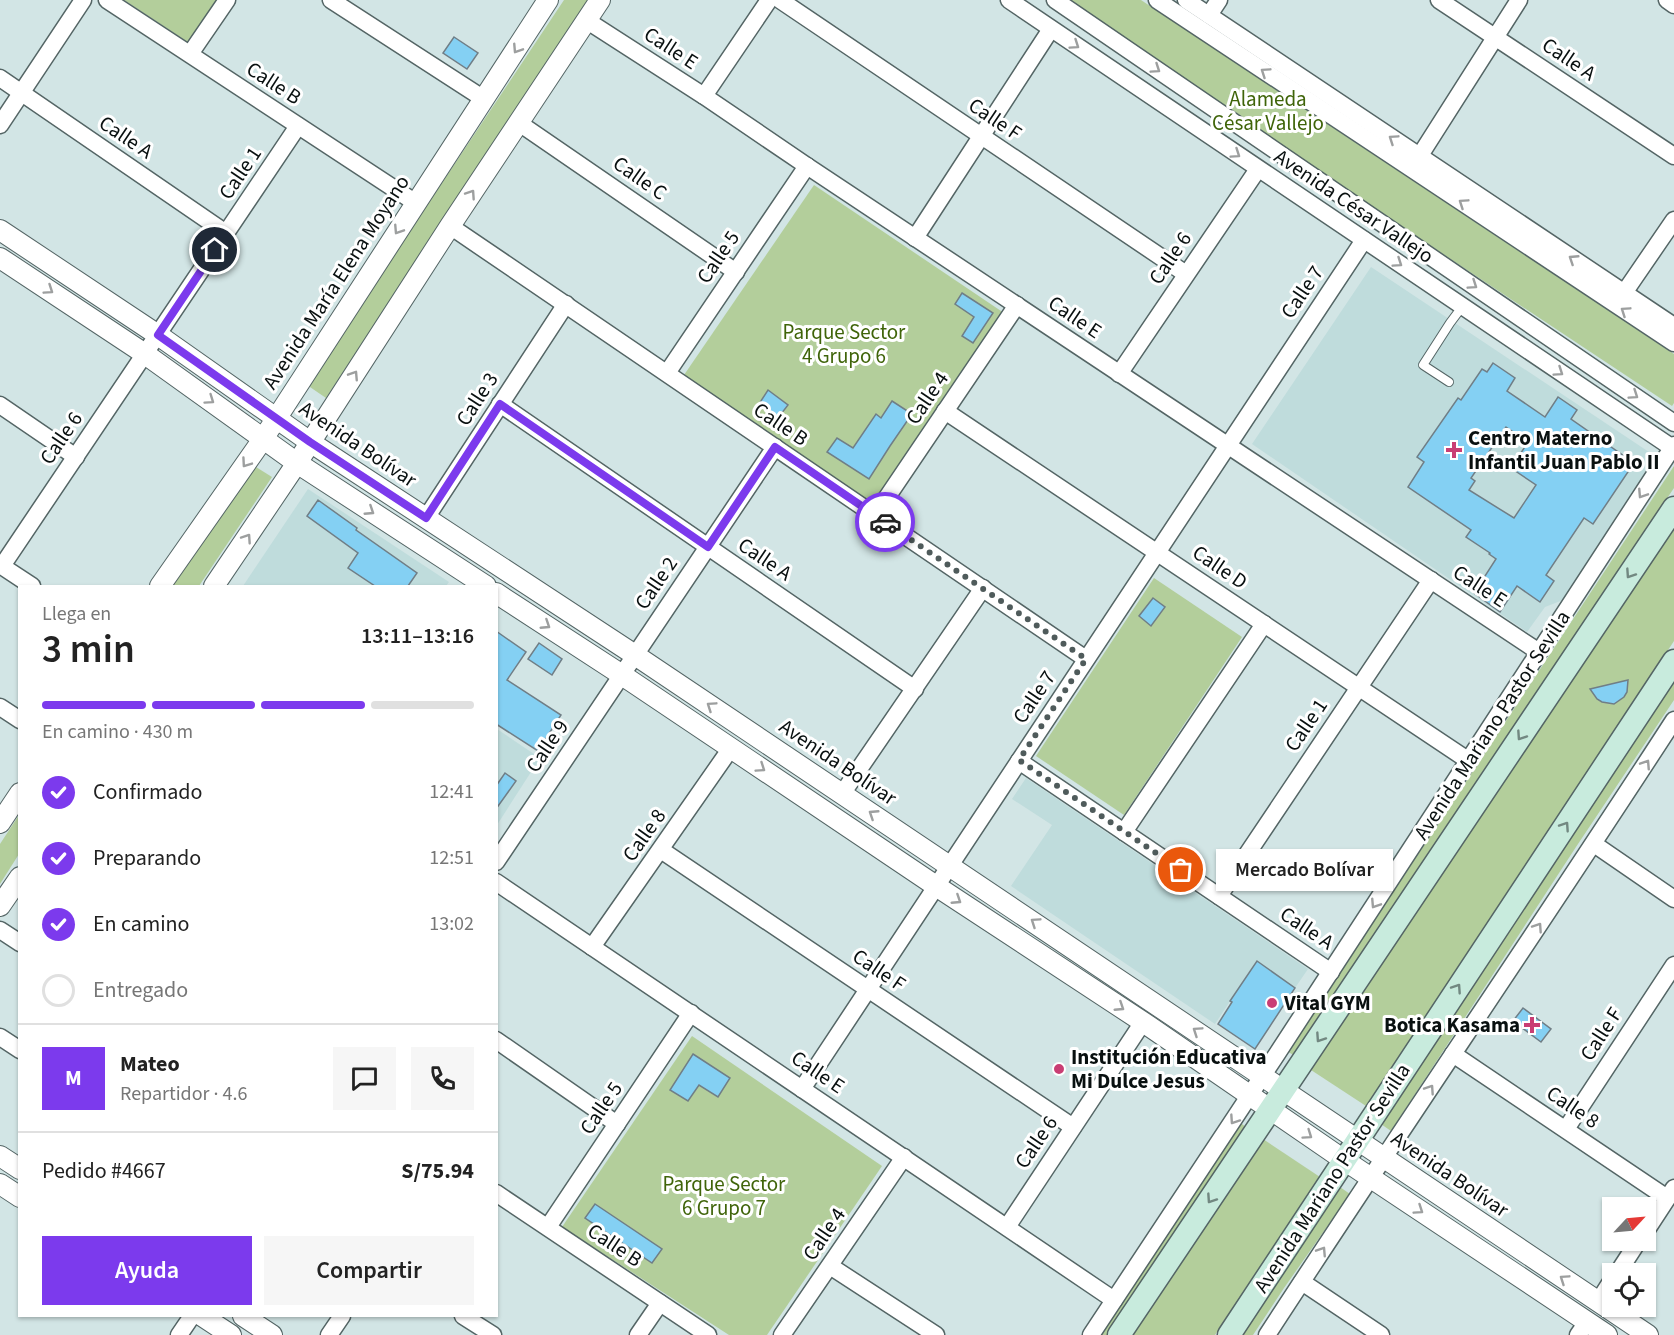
<!DOCTYPE html>
<html lang="es">
<head>
<meta charset="utf-8">
<style>
  :root { --surface:#fff; --page:#f6f6f6; --text:#222; --muted:#767676; --line:#e0e0e0; --accent:#7c3aed }
  body { margin:0; font-family:"Source Sans 3",sans-serif; background:var(--page); color:var(--text); height:100vh; display:flex; flex-direction:column; font-size:22px; white-space:nowrap }
  * { box-sizing:border-box; margin:0 }
  p { font-size:20px; color:var(--muted) }
  .icon { flex:none; width:33px; height:33px; fill:none; stroke:currentColor; stroke-width:2; stroke-linecap:round; stroke-linejoin:round }
  .map { position:relative; flex:1; overflow:hidden }
  .drawer { position:absolute; left:18px; top:585px; width:480px; height:732px; display:flex; flex-direction:column; background:var(--surface); border-radius:0px; box-shadow:0 2px 4px #0004 }
  .drawer>* { flex:none }
  .needle { width:39px; rotate:64deg }
  .tools { position:absolute; left:1602px; top:1197px; display:grid; gap:12px }
  .tools a { display:grid; place-items:center; width:54px; height:54px; border-radius:0px; background:var(--surface); box-shadow:0 2px 4px #0004; font-size:30px }
  .pin { position:absolute; display:grid; place-items:center; width:51px; height:51px; color:#fff; margin:-26px; border:3px solid #fff; border-radius:50%; box-shadow:0 2px 6px #0007 }
  .courier { position:absolute; display:grid; place-items:center; width:60px; height:60px; margin:-30px; border:4px solid #7c3aed; border-radius:50%; background:#fff; color:#222; box-shadow:0 2px 8px #0007 }
  .bubble { position:absolute; height:42px; border-radius:0px; background:var(--surface); box-shadow:0 2px 4px #0004; font-size:20px; font-weight:600; line-height:42px; text-align:center }
  .head em { font-style:normal; font-weight:600 }
  .head div { display:flex; flex-direction:column-reverse }
  .head { display:flex; align-items:center; justify-content:space-between; height:102px; padding:0 24px }
  h1 { font-size:39px; font-weight:600; line-height:45px }
  .bar { display:grid; grid-template-columns:repeat(4,1fr); gap:9px 6px; align-content:center; height:72px; padding:0 24px }
  .bar i { height:8px; border-radius:4px; background:var(--line) }
  .bar .active { background:var(--accent) }
  .bar p { grid-column:span 4 }
  .line { display:flex; align-items:center; gap:15px; padding:0 24px; border-top:2px solid var(--line) }
  .line div { flex:1 }
  .round { display:grid; place-items:center; flex:none; width:63px; height:63px; border-radius:0px; background:var(--page) }
  ol { padding:0 24px; list-style:none }
  li { display:flex; align-items:center; gap:18px; height:66px }
  li p { margin-inline-start:auto }
  li .icon { padding:6px; border-radius:50%; background:var(--accent); color:#fff; stroke-width:4 }
  li:last-child { color:var(--muted) }
  li i { width:33px; height:33px; border:3px solid var(--line); border-radius:50% }
  .button { display:flex; gap:12px; margin-top:auto; padding:12px 24px }
  .button a { flex:1; height:69px; border-radius:0px; background:var(--accent); color:#fff; font-size:24px; font-weight:600; line-height:69px; text-align:center }
  .button a+a { background:var(--page); color:var(--text) }
  .map>svg:first-child { display:block }
  .built { fill:#bfdcdc }
  .green { fill:#b3ce9b }
  .building { fill:#84d0f3; stroke:#707e86; stroke-width:1.5; fill-rule:evenodd }
  .lines { fill:none; stroke-linecap:round; stroke-linejoin:round }
  .service-casing { stroke:#546565; stroke-width:10 }
  .minor-casing { stroke:#546565; stroke-width:19 }
  .tertiary-casing { stroke:#546565; stroke-width:22 }
  .secondary-casing { stroke:#546565; stroke-width:25 }
  .service { stroke:#fff; stroke-width:8 }
  .minor { stroke:#fff; stroke-width:16 }
  .tertiary { stroke:#fff; stroke-width:20 }
  .secondary { stroke:#c8ebdd; stroke-width:22 }
  .oneway { stroke:#9d9f9f }
  .oneway2 { stroke:#728881 }
  .done { stroke:#4f5b5b; stroke-width:6; stroke-dasharray:0 10.8 }
  .route { stroke:#7c3aed; stroke-width:8 }
  .poi-dot { fill:#c93e74; stroke:#fff; stroke-width:2 }
  .labels { text-anchor:middle; dominant-baseline:central; stroke-width:6; stroke-linejoin:round; paint-order:stroke }
  .street-label { font-size:21px; fill:#091010; stroke:#fff }
  .park-label { font-size:21px; fill:#3f6409; stroke:#fff }
  .poi-label { font-size:21px; font-weight:bold; fill:#091010; stroke:#fff; text-anchor:start }
</style>
</head>
<body>
<div class="map">
<svg width="1674" height="1335" viewBox="0 0 1674 1335">
  <rect width="100%" height="100%" fill="#d2e5e5"/>
  <!-- built -->
  <g class="built">
    <path d="M1371 267 1655 456 1563 600 1545 607 1527 632 1252 444Z"/>
    <path d="M308 489 449 582 446 586H243Z"/>
    <path d="M497 729 540 758 497 825Z"/>
    <path d="M1026 778 1308 969 1295 988 1256 962 1215 1024 1011 886 1052 825 1012 799Z"/>
  </g>
  <!-- green -->
  <g class="green">
    <path d="M124 0H218L189 43Z"/>
    <path d="M564 0H591L442 222 326 398 307 385Z"/>
    <path d="M1060 0H1141L1674 354V403L1672 406Z"/>
    <path d="M814 185 1004 313 874 505 684 375Z"/>
    <path d="M253 465 272 477 199 586H172Z"/>
    <path d="M1674 466V488L1498 749 1295 1056 1285 1050 1403 877Z"/>
    <path d="M1674 521V641L1366 1106 1311 1070Z"/>
    <path d="M1154 578 1242 637 1124 815 1036 756Z"/>
    <path d="M1674 674V700L1576 847 1391 1131 1378 1122Z"/>
    <path d="M19 815V854L0 884V844Z"/>
    <path d="M692 1036 882 1166 767 1335H729L562 1227Z"/>
    <path d="M1237 1120 1247 1128 1108 1335H1094Z"/>
    <path d="M1260 1137 1320 1177 1215 1335H1129Z"/>
    <path d="M1337 1185 1350 1194 1284 1288 1253 1335H1238Z"/>
  </g>
  <!-- building -->
  <g class="building">
    <path d="M454 37 478 53 467 69 443 53Z"/>
    <path d="M962 293 993 313 973 343 962 336 974 317 955 304Z"/>
    <path d="M1493 363 1515 378 1507 391 1545 417 1558 397 1577 410 1571 419 1634 463 1593 524 1584 518 1546 575 1554 581 1540 602 1517 586 1500 612 1474 593 1496 559 1489 554 1490 553 1466 537 1471 530 1408 487 1424 462 1417 457 1458 398 1461 400 1482 369 1487 372ZM1506 427 1528 442 1511 468 1536 485 1514 518 1469 490 1475 481 1471 478Z"/>
    <path d="M768 390 788 405 778 418 759 404Z"/>
    <path d="M892 401 912 414 890 446 869 479 827 452 837 438 853 448 876 414 881 418Z"/>
    <path d="M318 500 357 528 356 530 417 573 408 586H375L348 568 358 553 307 516Z"/>
    <path d="M1153 598 1165 607 1151 626 1139 616Z"/>
    <path d="M496 631 526 652 507 680 561 715 538 751 496 724Z"/>
    <path d="M539 643 562 659 552 675 528 659Z"/>
    <path d="M1628 680 1627 692 1624 697 1614 704 1602 702 1597 699 1590 689Z"/>
    <path d="M505 773 516 781 496 809V786Z"/>
    <path d="M1257 961 1295 988 1255 1049 1218 1024 1232 1002 1230 1001Z"/>
    <path d="M1523 1008 1551 1029 1541 1042 1513 1021Z"/>
    <path d="M693 1054 730 1078 718 1097 699 1085 688 1101 670 1090Z"/>
    <path d="M595 1204 662 1249 652 1263 585 1218Z"/>
  </g>
  <g class="lines">
    <!-- service casing -->
    <g class="service-casing">
      <path id="service" d="M1449 382 1423 365 1450 323 1462 307"/>
    </g>
    <!-- minor casing -->
    <g class="minor-casing">
      <g id="minor">
        <path d="M107 0 416 203"/>
        <path d="M331 0 484 99"/>
        <path d="M780 0 1186 274"/>
        <path d="M1009 0 1674 449"/>
        <path d="M1055 0 1674 423"/>
        <path d="M1157 0 1674 343"/>
        <path d="M1186 0 1674 326"/>
        <path d="M1439 0 1674 156"/>
        <path d="M1667 0 1674 5"/>
        <path d="M1209 15 1219 0"/>
        <path d="M586 20 704 96 807 166 1539 652"/>
        <path d="M190 54 227 0"/>
        <path d="M0 78 226 233"/>
        <path d="M704 96 769 0"/>
        <path d="M519 123 736 272"/>
        <path d="M0 125 83 0"/>
        <path d="M1419 157 1519 0"/>
        <path d="M450 226 1086 659"/>
        <path d="M915 238 1051 29"/>
        <path d="M1624 293 1674 220"/>
        <path d="M667 373 807 166"/>
        <path d="M1119 374 1258 169"/>
        <path d="M500 404 915 689"/>
        <path d="M0 405 76 457"/>
        <path d="M945 411 1469 761"/>
        <path d="M875 515 1017 305"/>
        <path d="M426 518 566 304"/>
        <path d="M0 565 32 586"/>
        <path d="M2 566 298 126"/>
        <path d="M0 707 20 720"/>
        <path d="M1019 761 1331 972"/>
        <path d="M842 794 983 588"/>
        <path d="M1124 832 1264 624"/>
        <path d="M1594 844 1674 899"/>
        <path d="M661 850 1073 1127"/>
        <path d="M496 862 775 447"/>
        <path d="M496 882 1114 1300"/>
        <path d="M1219 896 1431 580"/>
        <path d="M0 930 20 943"/>
        <path d="M592 947 731 748"/>
        <path d="M0 1037 20 1050"/>
        <path d="M496 1040 617 1124"/>
        <path d="M1453 1054 1667 1198"/>
        <path d="M802 1089 1364 240"/>
        <path d="M1566 1129 1674 965"/>
        <path d="M496 1193 708 1335"/>
        <path d="M548 1227 691 1013"/>
        <path d="M1007 1227 1143 1022"/>
        <path d="M1646 1231 1674 1188"/>
        <path d="M830 1266 936 1335"/>
        <path d="M1617 1274 1639 1240"/>
        <path d="M1302 1282 1381 1335"/>
        <path d="M1598 1302 1612 1280"/>
        <path d="M463 1316 493 1335"/>
        <path d="M179 1335 192 1316"/>
        <path d="M329 1335 342 1316"/>
        <path d="M638 1335 660 1303"/>
        <path d="M782 1335 904 1157"/>
        <path d="M1091 1335 1275 1057 1674 445"/>
        <path d="M1267 1335C1401 1129 1540 927 1674 720"/>
        <path d="M1578 1335 1587 1322"/>
      </g>
    </g>
    <!-- tertiary casing -->
    <g class="tertiary-casing">
      <g id="tertiary">
        <path d="M0 230 158 335 310 442 635 655 1648 1335"/>
        <path d="M0 258 145 354 297 463 486 586"/>
        <path d="M160 586 263 439 548 0"/>
        <path d="M214 586 297 463 450 226 600 0"/>
        <path d="M496 593 622 675 936 886 1143 1022 1344 1160 1607 1335"/>
        <path d="M0 823 20 793"/>
        <path d="M0 906 20 877"/>
        <path d="M0 1156 20 1169"/>
        <path d="M0 1184 20 1197"/>
        <path d="M202 1316 231 1335"/>
        <path d="M243 1316 272 1335"/>
      </g>
    </g>
    <!-- secondary casing -->
    <g class="secondary-casing">
      <g id="secondary">
        <path d="M1119 1335 1674 508"/>
        <path d="M1229 1335 1674 661"/>
      </g>
    </g>
    <!-- service -->
    <use href="#service" class="service"/>
    <!-- minor -->
    <use href="#minor" class="minor"/>
    <!-- tertiary -->
    <use href="#tertiary" class="tertiary"/>
    <!-- secondary -->
    <use href="#secondary" class="secondary"/>
  </g>
  <!-- one-way arrows -->
  <defs><path id="oneway-chevron" d="M-2-3.5L2.5 0L-2 3.5" fill="none" stroke-width="1.6" stroke-linecap="round" stroke-linejoin="round" transform="scale(1.5)"/></defs>
  <g class="oneway">
    <use href="#oneway-chevron" transform="translate(1075 45) rotate(34)"/>
    <use href="#oneway-chevron" transform="translate(517 49) rotate(123)"/>
    <use href="#oneway-chevron" transform="translate(1156 69) rotate(34)"/>
    <use href="#oneway-chevron" transform="translate(1265 72) rotate(-146)"/>
    <use href="#oneway-chevron" transform="translate(1393 139) rotate(-146)"/>
    <use href="#oneway-chevron" transform="translate(1236 154) rotate(34)"/>
    <use href="#oneway-chevron" transform="translate(471 194) rotate(-56)"/>
    <use href="#oneway-chevron" transform="translate(1463 203) rotate(-146)"/>
    <use href="#oneway-chevron" transform="translate(398 230) rotate(123)"/>
    <use href="#oneway-chevron" transform="translate(1573 259) rotate(-147)"/>
    <use href="#oneway-chevron" transform="translate(1398 263) rotate(34)"/>
    <use href="#oneway-chevron" transform="translate(1473 285) rotate(34)"/>
    <use href="#oneway-chevron" transform="translate(49 290) rotate(34)"/>
    <use href="#oneway-chevron" transform="translate(1625 311) rotate(-146)"/>
    <use href="#oneway-chevron" transform="translate(1559 372) rotate(34)"/>
    <use href="#oneway-chevron" transform="translate(354 375) rotate(-57)"/>
    <use href="#oneway-chevron" transform="translate(1634 395) rotate(34)"/>
    <use href="#oneway-chevron" transform="translate(210 400) rotate(35)"/>
    <use href="#oneway-chevron" transform="translate(246 463) rotate(125)"/>
    <use href="#oneway-chevron" transform="translate(1642 494) rotate(123)"/>
    <use href="#oneway-chevron" transform="translate(370 511) rotate(33)"/>
    <use href="#oneway-chevron" transform="translate(247 538) rotate(-56)"/>
    <use href="#oneway-chevron" transform="translate(546 625) rotate(33)"/>
    <use href="#oneway-chevron" transform="translate(711 706) rotate(-146)"/>
    <use href="#oneway-chevron" transform="translate(1646 764) rotate(-57)"/>
    <use href="#oneway-chevron" transform="translate(761 768) rotate(34)"/>
    <use href="#oneway-chevron" transform="translate(873 814) rotate(-147)"/>
    <use href="#oneway-chevron" transform="translate(957 900) rotate(33)"/>
    <use href="#oneway-chevron" transform="translate(1375 904) rotate(123)"/>
    <use href="#oneway-chevron" transform="translate(1035 922) rotate(-146)"/>
    <use href="#oneway-chevron" transform="translate(1538 927) rotate(-56)"/>
    <use href="#oneway-chevron" transform="translate(1120 1007) rotate(33)"/>
    <use href="#oneway-chevron" transform="translate(1197 1031) rotate(-146)"/>
    <use href="#oneway-chevron" transform="translate(1430 1089) rotate(-56)"/>
    <use href="#oneway-chevron" transform="translate(1234 1120) rotate(124)"/>
    <use href="#oneway-chevron" transform="translate(1308 1135) rotate(35)"/>
    <use href="#oneway-chevron" transform="translate(1419 1210) rotate(34)"/>
    <use href="#oneway-chevron" transform="translate(1322 1251) rotate(-57)"/>
    <use href="#oneway-chevron" transform="translate(1564 1279) rotate(-146)"/>
  </g>
  <g class="oneway2">
    <use href="#oneway-chevron" transform="translate(1630 574) rotate(124)"/>
    <use href="#oneway-chevron" transform="translate(1521 736) rotate(124)"/>
    <use href="#oneway-chevron" transform="translate(1565 826) rotate(-56)"/>
    <use href="#oneway-chevron" transform="translate(1457 988) rotate(-56)"/>
    <use href="#oneway-chevron" transform="translate(1320 1038) rotate(124)"/>
    <use href="#oneway-chevron" transform="translate(1211 1199) rotate(124)"/>
  </g>
  <g class="lines">
    <!-- done -->
    <path class="done" d="M885 522 1086 659 1019 760 1181 870"/>
    <!-- route -->
    <path class="route" d="M215 250 158 335 310 442 426 518 500 404 708 547 775 447 885 522"/>
  </g>
  <!-- markers -->
  <g class="poi-dot">
    <path d="M1451 441h6v6h6v6h-6v6h-6v-6h-6v-6h6z"/>
    <circle cx="1272" cy="1003" r="6"/>
    <path d="M1529 1016h6v6h6v6h-6v6h-6v-6h-6v-6h6z"/>
    <circle cx="1059" cy="1069" r="6"/>
  </g>
  <g class="labels">
    <!-- street labels -->
    <g class="street-label">
      <text transform="translate(671 48) rotate(33)">Calle E</text>
      <text transform="translate(1569 59) rotate(34)">Calle A</text>
      <text transform="translate(274 83) rotate(33)">Calle B</text>
      <text transform="translate(995 119) rotate(34)">Calle F</text>
      <text transform="translate(126 137) rotate(34)">Calle A</text>
      <text transform="translate(240 173) rotate(-56)">Calle 1</text>
      <text transform="translate(640 178) rotate(35)">Calle C</text>
      <text transform="translate(1354 206) rotate(34)">Avenida César Vallejo</text>
      <text transform="translate(718 257) rotate(-56)">Calle 5</text>
      <text transform="translate(1170 258) rotate(-56)">Calle 6</text>
      <text transform="translate(336 282) rotate(-57)">Avenida María Elena Moyano</text>
      <text transform="translate(1302 292) rotate(-56)">Calle 7</text>
      <text transform="translate(1075 317) rotate(34)">Calle E</text>
      <text transform="translate(927 398) rotate(-56)">Calle 4</text>
      <text transform="translate(477 399) rotate(-57)">Calle 3</text>
      <text transform="translate(781 424) rotate(34)">Calle B</text>
      <text transform="translate(61 438) rotate(-56)">Calle 6</text>
      <text transform="translate(358 444) rotate(34)">Avenida Bolívar</text>
      <text transform="translate(765 559) rotate(34)">Calle A</text>
      <text transform="translate(1220 567) rotate(34)">Calle D</text>
      <text transform="translate(656 583) rotate(-56)">Calle 2</text>
      <text transform="translate(1480 586) rotate(33)">Calle E</text>
      <text transform="translate(1034 697) rotate(-56)">Calle 7</text>
      <text transform="translate(1306 725) rotate(-56)">Calle 1</text>
      <text transform="translate(1492 725) rotate(-57)">Avenida Mariano Pastor Sevilla</text>
      <text transform="translate(547 746) rotate(-56)">Calle 9</text>
      <text transform="translate(838 762) rotate(34)">Avenida Bolívar</text>
      <text transform="translate(644 835) rotate(-55)">Calle 8</text>
      <text transform="translate(1307 928) rotate(34)">Calle A</text>
      <text transform="translate(879 970) rotate(34)">Calle F</text>
      <text transform="translate(1601 1034) rotate(-57)">Calle F</text>
      <text transform="translate(818 1072) rotate(34)">Calle E</text>
      <text transform="translate(1573 1107) rotate(34)">Calle 8</text>
      <text transform="translate(601 1108) rotate(-56)">Calle 5</text>
      <text transform="translate(1036 1142) rotate(-56)">Calle 6</text>
      <text transform="translate(1450 1174) rotate(34)">Avenida Bolívar</text>
      <text transform="translate(1332 1178) rotate(-57)">Avenida Mariano Pastor Sevilla</text>
      <text transform="translate(824 1234) rotate(-56)">Calle 4</text>
      <text transform="translate(615 1245) rotate(34)">Calle B</text>
    </g>
    <!-- park labels -->
    <g class="park-label">
      <text x="1268" y="99">Alameda<tspan x="1268" dy="24">César Vallejo</tspan></text>
      <text x="844" y="332">Parque Sector<tspan x="844" dy="24">4 Grupo 6</tspan></text>
      <text x="724" y="1184">Parque Sector<tspan x="724" dy="24">6 Grupo 7</tspan></text>
    </g>
    <!-- poi labels -->
    <g class="poi-label">
      <text x="1468" y="438">Centro Materno<tspan x="1468" dy="24">Infantil Juan Pablo II</tspan></text>
      <text x="1284" y="1003">Vital GYM</text>
      <text x="1520" y="1025" text-anchor="end">Botica Kasama</text>
      <text x="1071" y="1057">Institución Educativa<tspan x="1071" dy="24">Mi Dulce Jesus</tspan></text>
    </g>
  </g>
</svg>
<div class="tools">
<a><svg class="needle" viewBox="-14 -14 28 28"><path d="M0-13l5 13h-10z" fill="#e53935"/><path d="M0 13l5-13h-10z" fill="#767676"/></svg></a>
<a><svg class="icon" aria-label="locate" viewBox="0 0 24 24"><circle cx="12" cy="12" r="6"/><path d="M12 2v4M12 18v4M2 12h4M18 12h4"/></svg></a>
</div>
<div class="pin" style="left:1181px;top:870px;background:#ea580c"><svg class="icon" aria-label="bag" viewBox="0 0 24 24"><path d="M5 8h14l-1 12H6zM9 8a3 3 0 0 1 6 0"/></svg></div>
<div class="pin" style="left:215px;top:250px;background:#1f2937"><svg class="icon" aria-label="home" viewBox="0 0 24 24"><path d="M3 11l9-7 9 7M6 9v11h12V9"/></svg></div>
<div class="courier" style="left:885px;top:522px"><svg class="icon" aria-label="car" viewBox="0 0 24 24"><path d="M5 17H2v-5l4-1 3-4h7l3 4 3 1v5h-3M9 17h6M6 11h13"/><circle cx="7" cy="17" r="2"/><circle cx="17" cy="17" r="2"/></svg></div>
<div class="bubble" style="left:1216px;top:849px;width:177px">Mercado Bolívar</div>
<section class="drawer">
<div class="head"><div><h1>3 min</h1><p>Llega en</p></div><em>13:11–13:16</em></div>
<div class="bar"><i class="active"></i><i class="active"></i><i class="active"></i><i></i><p>En camino · 430 m</p></div>
<ol>
<li><svg class="icon" aria-label="check" viewBox="0 0 24 24"><path d="M5 12l5 5 9-10"/></svg>Confirmado<p>12:41</p></li>
<li><svg class="icon" aria-label="check" viewBox="0 0 24 24"><path d="M5 12l5 5 9-10"/></svg>Preparando<p>12:51</p></li>
<li><svg class="icon" aria-label="check" viewBox="0 0 24 24"><path d="M5 12l5 5 9-10"/></svg>En camino<p>13:02</p></li>
<li><i></i>Entregado</li>
</ol>
<div class="line" style="height:108px"><b class="round" style="background:var(--accent);color:#fff">M</b><div><b>Mateo</b><p>Repartidor · 4.6</p></div><a class="round"><svg class="icon" aria-label="chat" viewBox="0 0 24 24"><path d="M4 5h16v11H9l-5 4z"/></svg></a><a class="round"><svg class="icon" aria-label="phone" viewBox="0 0 24 24"><path d="M5 4h4l2 5-3 2q2 4 5 5l2-3 5 2v4C11 20 4 13 5 4z"/></svg></a></div>
<div class="line" style="height:78px"><div>Pedido #4667</div><b>S/75.94</b></div>
<div class="button"><a>Ayuda</a><a>Compartir</a></div>
</section>
</div>
</body>
</html>
